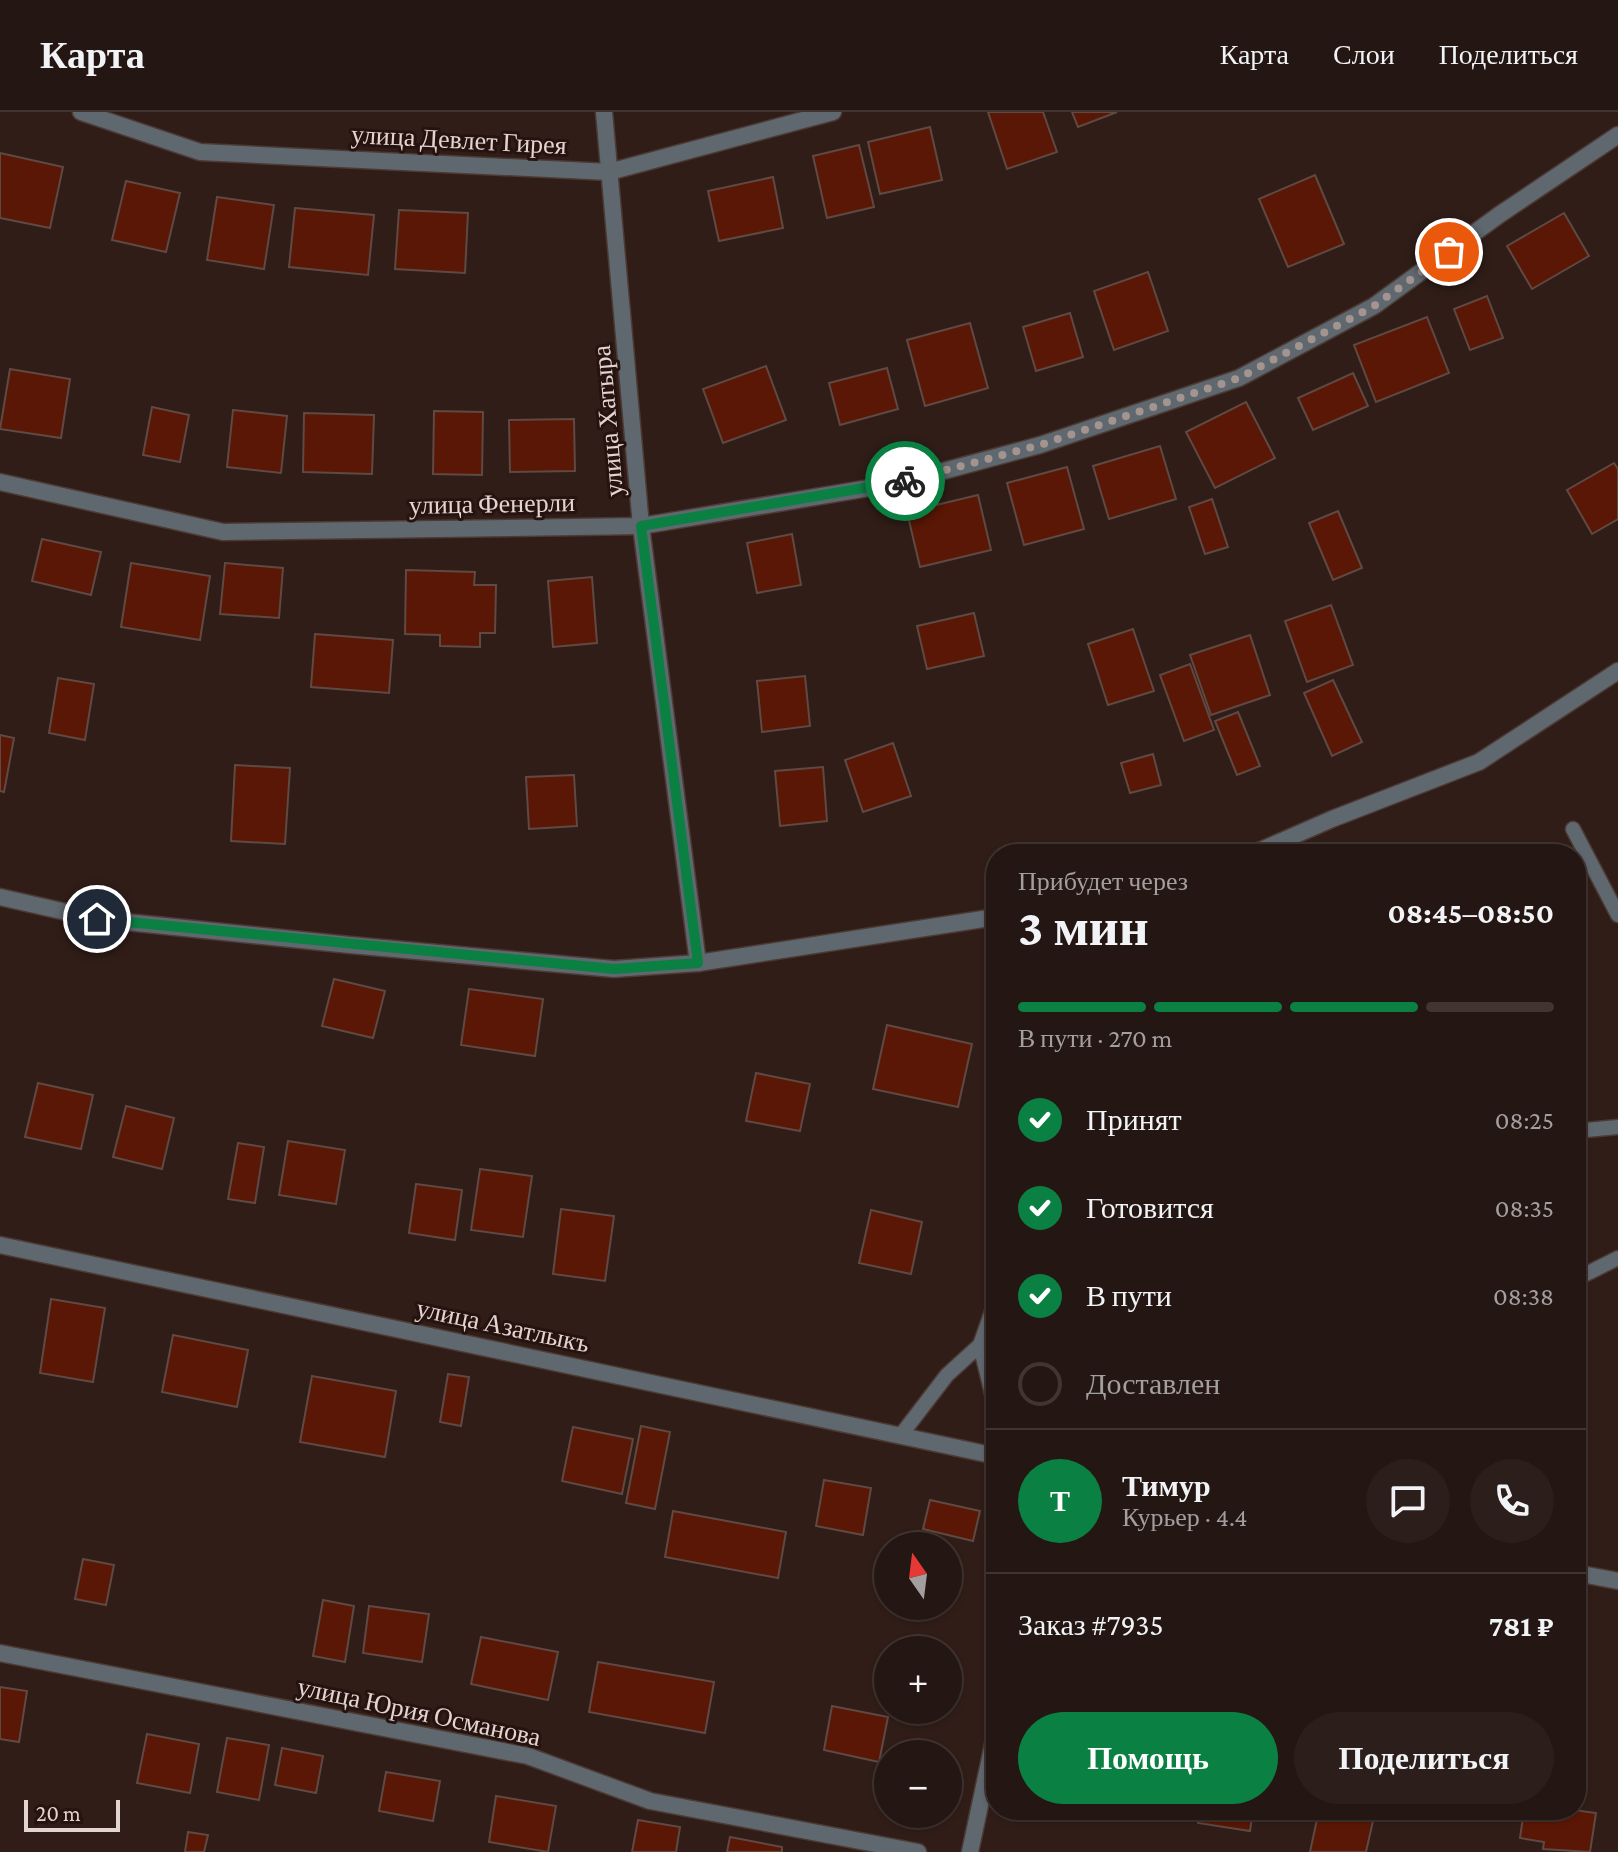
<!DOCTYPE html>
<html lang="ru">
<head>
<meta charset="utf-8">
<style>
  :root { --surface:#241612; --page:#2c1f1b; --text:#f1f3f6; --muted:#a39f9f; --line:#413532; --accent:#0b8043 }
  body { margin:0; font-family:"Crimson Pro",serif; background:var(--page); color:var(--text); height:100vh; display:flex; flex-direction:column; font-size:30px; white-space:nowrap }
  * { box-sizing:border-box; margin:0 }
  p { font-size:26px; color:var(--muted) }
  .icon { flex:none; width:44px; height:44px; fill:none; stroke:currentColor; stroke-width:2; stroke-linecap:round; stroke-linejoin:round }
  .map { position:relative; flex:1; overflow:hidden }
  .sheet { position:absolute; left:986px; top:732px; width:600px; height:976px; display:flex; flex-direction:column; background:var(--surface); border-radius:32px; box-shadow:0 2px 6px #0004,0 0 0 2px var(--line) }
  .sheet>* { flex:none }
  .needle { width:52px; rotate:346deg }
  .controls { position:absolute; left:874px; top:1420px; display:grid; gap:16px }
  .controls a { display:grid; place-items:center; width:88px; height:88px; border-radius:50%; background:var(--surface); box-shadow:0 2px 6px #0004,0 0 0 2px var(--line); font-size:40px }
  .scale { position:absolute; left:24px; bottom:20px; width:96px; box-sizing:border-box; padding-left:8px; border:4px solid #e2d4d0; border-top:0; font-size:22px; line-height:28px; white-space:nowrap; color:#e2d4d0; -webkit-text-stroke:6px #26130f; paint-order:stroke }
  .pin { position:absolute; display:grid; place-items:center; width:68px; height:68px; color:#fff; margin:-34px; border:4px solid #fff; border-radius:50%; box-shadow:0 2px 8px #0007 }
  .courier { position:absolute; display:grid; place-items:center; width:80px; height:80px; margin:-40px; border:6px solid #0b8043; border-radius:50%; background:#fff; color:#222; box-shadow:0 2px 10px #0007 }
  .summary em { font-style:normal; font-weight:700 }
  .summary div { display:flex; flex-direction:column-reverse }
  .summary { display:flex; align-items:center; justify-content:space-between; height:136px; padding:0 32px }
  h1 { font-size:52px; font-weight:700; line-height:60px }
  .bar { display:grid; grid-template-columns:repeat(4,1fr); gap:12px 8px; align-content:center; height:96px; padding:0 32px }
  .bar i { height:10px; border-radius:6px; background:var(--line) }
  .bar .selected { background:var(--accent) }
  .bar p { grid-column:span 4 }
  .line { display:flex; align-items:center; gap:20px; padding:0 32px; border-top:2px solid var(--line) }
  .line div { flex:1 }
  .round { display:grid; place-items:center; flex:none; width:84px; height:84px; border-radius:42px; background:var(--page) }
  ol { padding:0 32px; list-style:none }
  li { display:flex; align-items:center; gap:24px; height:88px }
  li p { margin-inline-start:auto }
  li .icon { padding:8px; border-radius:50%; background:var(--accent); color:#fff; stroke-width:4 }
  li:last-child { color:var(--muted) }
  li i { width:44px; height:44px; border:4px solid var(--line); border-radius:50% }
  .button { display:flex; gap:16px; margin-top:auto; padding:16px 32px }
  .button a { flex:1; height:92px; border-radius:48px; background:var(--accent); color:#fff; font-size:32px; font-weight:700; line-height:92px; text-align:center }
  .button a+a { background:var(--page); color:var(--text) }
  header { display:flex; align-items:center; gap:48px; box-sizing:border-box; height:112px; padding:0 40px; background:var(--surface); border-bottom:2px solid var(--line) }
  header strong { font-size:38px }
  nav { display:flex; gap:44px; margin-inline-start:auto; font-size:28px }
  .map>svg:first-child { display:block }
  .building { fill:#5a1705; stroke:#5f4943; stroke-width:2 }
  .lines { fill:none; stroke-linecap:round; stroke-linejoin:round }
  .service-casing { stroke:#4c3a35; stroke-width:17 }
  .minor-casing { stroke:#4c3a35; stroke-width:19 }
  .tertiary-casing { stroke:#4c3a35; stroke-width:19 }
  .service { stroke:#60686f; stroke-width:14 }
  .minor { stroke:#60686f; stroke-width:16 }
  .tertiary { stroke:#60686f; stroke-width:16 }
  .done { stroke:#a49490; stroke-width:8; stroke-dasharray:0 14.4 }
  .route { stroke:#0b8043; stroke-width:10 }
  .labels { text-anchor:middle; dominant-baseline:central; stroke-width:6; stroke-linejoin:round; paint-order:stroke }
  .street-label { font-size:26px; fill:#e2d4d0; stroke:#26130f }
</style>
</head>
<body>
<header>
<strong>Карта</strong>
<nav><a>Карта</a><a>Слои</a><a>Поделиться</a></nav>
</header>
<div class="map">
<svg width="1618" height="1740" viewBox="0 0 1618 1740">
  <rect width="100%" height="100%" fill="#301d18"/>
  <!-- building -->
  <g class="building">
    <path d="M988 0H1043L1057 40 1007 57Z"/>
    <path d="M1072 0H1117L1078 15Z"/>
    <path d="M930 15 942 68 880 82 868 30Z"/>
    <path d="M859 33 874 95 827 106 813 44Z"/>
    <path d="M0 41 63 55 50 116 0 106Z"/>
    <path d="M1315 63 1344 132 1288 155 1259 87Z"/>
    <path d="M773 65 783 116 719 129 708 79Z"/>
    <path d="M126 69 180 81 166 140 112 128Z"/>
    <path d="M217 85 274 93 264 157 207 148Z"/>
    <path d="M295 96 374 103 368 163 289 155Z"/>
    <path d="M399 98 468 101 465 161 395 157Z"/>
    <path d="M1564 101 1589 144 1532 177 1507 134Z"/>
    <path d="M1148 160 1168 219 1114 238 1094 179Z"/>
    <path d="M1487 184 1503 226 1470 238 1454 197Z"/>
    <path d="M1070 201 1083 245 1036 259 1023 215Z"/>
    <path d="M1427 205 1449 261 1376 290 1354 233Z"/>
    <path d="M970 211 988 276 925 294 907 228Z"/>
    <path d="M766 254 786 308 723 331 703 277Z"/>
    <path d="M887 256 898 297 840 313 829 271Z"/>
    <path d="M10 257 70 267 61 326 0 317Z"/>
    <path d="M1353 261 1368 294 1313 318 1298 286Z"/>
    <path d="M1246 290 1275 346 1215 376 1186 320Z"/>
    <path d="M152 295 189 303 180 350 143 343Z"/>
    <path d="M233 298 287 304 281 361 227 355Z"/>
    <path d="M434 299 483 300 482 363 433 362Z"/>
    <path d="M304 301 374 303 372 362 303 360Z"/>
    <path d="M574 307 575 359 510 360 509 308Z"/>
    <path d="M1160 334 1176 387 1109 407 1093 354Z"/>
    <path d="M1614 351 1618 357V407L1592 422 1567 378Z"/>
    <path d="M1067 355 1084 417 1024 433 1007 371Z"/>
    <path d="M978 383 991 438 920 455 907 400Z"/>
    <path d="M1212 387 1228 435 1205 442 1189 395Z"/>
    <path d="M1338 399 1362 456 1333 468 1309 411Z"/>
    <path d="M792 422 801 473 757 481 747 431Z"/>
    <path d="M42 427 101 440 91 483 32 469Z"/>
    <path d="M131 451 210 464 200 528 121 515Z"/>
    <path d="M225 451 283 456 279 506 220 502Z"/>
    <path d="M406 458 475 460 474 473H496L495 521H480V535L440 534V523L405 522Z"/>
    <path d="M592 465 597 531 553 535 548 469Z"/>
    <path d="M1331 493 1353 553 1307 570 1285 509Z"/>
    <path d="M974 501 984 544 927 557 917 514Z"/>
    <path d="M1133 517 1154 579 1108 593 1088 532Z"/>
    <path d="M315 522 393 528 389 581 311 575Z"/>
    <path d="M1250 523 1270 583 1211 603 1190 543Z"/>
    <path d="M1190 552 1214 618 1184 629 1160 563Z"/>
    <path d="M805 564 810 614 762 620 757 569Z"/>
    <path d="M58 566 94 572 85 628 49 621Z"/>
    <path d="M1333 568 1362 630 1332 644 1304 581Z"/>
    <path d="M1238 600 1260 654 1237 663 1215 609Z"/>
    <path d="M0 623 14 626 4 680 0 679Z"/>
    <path d="M893 631 911 684 863 700 845 648Z"/>
    <path d="M1153 642 1161 673 1130 681 1121 651Z"/>
    <path d="M235 653 290 656 285 732 231 729Z"/>
    <path d="M823 655 827 709 780 714 775 659Z"/>
    <path d="M574 663 577 714 529 717 526 665Z"/>
    <path d="M334 867 385 879 373 926 322 914Z"/>
    <path d="M469 877 543 887 535 944 461 933Z"/>
    <path d="M887 913 972 932 958 995 873 977Z"/>
    <path d="M756 961 810 972 800 1019 746 1009Z"/>
    <path d="M38 971 93 983 81 1037 25 1025Z"/>
    <path d="M126 994 174 1006 162 1057 113 1045Z"/>
    <path d="M288 1029 345 1038 336 1092 279 1083Z"/>
    <path d="M238 1031 264 1035 255 1091 228 1087Z"/>
    <path d="M480 1057 532 1064 523 1125 471 1118Z"/>
    <path d="M416 1072 462 1078 455 1128 409 1121Z"/>
    <path d="M561 1097 614 1104 605 1169 553 1162Z"/>
    <path d="M871 1098 922 1110 911 1162 859 1151Z"/>
    <path d="M51 1187 105 1196 93 1270 40 1261Z"/>
    <path d="M173 1223 248 1238 237 1295 162 1280Z"/>
    <path d="M448 1262 469 1265 461 1314 440 1310Z"/>
    <path d="M312 1264 396 1279 385 1345 300 1330Z"/>
    <path d="M641 1314 670 1320 655 1397 626 1391Z"/>
    <path d="M573 1315 633 1327 622 1382 562 1369Z"/>
    <path d="M824 1368 871 1376 863 1423 816 1414Z"/>
    <path d="M930 1388 980 1399 973 1429 923 1417Z"/>
    <path d="M673 1399 786 1420 778 1466 665 1445Z"/>
    <path d="M83 1447 114 1453 106 1493 75 1487Z"/>
    <path d="M323 1488 354 1494 345 1550 313 1544Z"/>
    <path d="M369 1494 429 1502 422 1550 363 1541Z"/>
    <path d="M481 1525 558 1540 548 1588 471 1572Z"/>
    <path d="M598 1550 714 1570 705 1621 589 1600Z"/>
    <path d="M0 1575 27 1579 19 1630 0 1627Z"/>
    <path d="M832 1594 888 1605 879 1650 824 1638Z"/>
    <path d="M147 1622 199 1632 190 1681 137 1671Z"/>
    <path d="M227 1626 269 1633 259 1688 217 1680Z"/>
    <path d="M282 1636 323 1644 316 1681 275 1673Z"/>
    <path d="M386 1660 440 1669 433 1709 379 1699Z"/>
    <path d="M496 1684 556 1694 548 1740 489 1730Z"/>
    <path d="M1083 1698H1109L1107 1705 1082 1700Z"/>
    <path d="M1200 1698H1253L1250 1719 1198 1711Z"/>
    <path d="M1319 1698 1375 1700 1366 1740H1310Z"/>
    <path d="M1524 1698H1574L1596 1701 1590 1740 1543 1737 1544 1730 1520 1726Z"/>
    <path d="M638 1708 680 1715 676 1740H632Z"/>
    <path d="M188 1720 208 1723 204 1740H185Z"/>
    <path d="M730 1725 782 1735V1740H727Z"/>
  </g>
  <g class="lines">
    <!-- service casing -->
    <g class="service-casing">
      <g id="service">
        <path d="M1573 717 1618 803"/>
        <path d="M1576 1019 1618 1015"/>
        <path d="M1576 1167 1618 1146"/>
        <path d="M980 1233 996 1298"/>
        <path d="M901 1323 947 1263 980 1233 996 1188"/>
      </g>
    </g>
    <!-- minor casing -->
    <g class="minor-casing">
      <g id="minor">
        <path d="M81 0 200 40 609 60 833 0"/>
        <path d="M0 370 223 420 641 414 899 371 1040 333 1239 266 1374 194 1499 103 1618 23"/>
        <path d="M0 785 97 807 350 833 614 857 698 851"/>
        <path d="M0 1133 996 1344"/>
        <path d="M1576 1461 1618 1469"/>
        <path d="M0 1541 528 1644 650 1689 918 1740"/>
        <path d="M970 1740 996 1618"/>
      </g>
    </g>
    <!-- tertiary casing -->
    <g class="tertiary-casing">
      <g id="tertiary">
        <path d="M604 0 641 414 698 851 996 805"/>
        <path d="M1252 742 1332 707 1479 650 1618 559"/>
      </g>
    </g>
    <!-- service -->
    <use href="#service" class="service"/>
    <!-- minor -->
    <use href="#minor" class="minor"/>
    <!-- tertiary -->
    <use href="#tertiary" class="tertiary"/>
  </g>
  <g class="lines">
    <!-- done -->
    <path class="done" d="M905 369 1040 333 1239 266 1374 194 1449 140"/>
    <!-- route -->
    <path class="route" d="M97 807 614 857 698 851 641 414 905 369"/>
  </g>
  <g class="labels">
    <!-- street labels -->
    <g class="street-label">
      <text transform="translate(459 28) rotate(3)">улица Девлет Гирея</text>
      <text transform="translate(608 309) rotate(-95)">улица Хатыра</text>
      <text transform="translate(492 392) rotate(-1)">улица Фенерли</text>
      <text transform="translate(503 1214) rotate(12)">улица Азатлыкъ</text>
      <text transform="translate(419 1600) rotate(12)">улица Юрия Османова</text>
    </g>
  </g>
</svg>
<div class="controls">
<a><svg class="needle" viewBox="-14 -14 28 28"><path d="M0-13l5 13h-10z" fill="#e53935"/><path d="M0 13l5-13h-10z" fill="#a39f9f"/></svg></a>
<a>+</a>
<a>−</a>
</div>
<div class="scale">20 m</div>
<div class="pin" style="left:1449px;top:140px;background:#ea580c"><svg class="icon" aria-label="bag" viewBox="0 0 24 24"><path d="M5 8h14l-1 12H6zM9 8a3 3 0 0 1 6 0"/></svg></div>
<div class="pin" style="left:97px;top:807px;background:#1f2937"><svg class="icon" aria-label="home" viewBox="0 0 24 24"><path d="M3 11l9-7 9 7M6 9v11h12V9"/></svg></div>
<div class="courier" style="left:905px;top:369px"><svg class="icon" aria-label="bike" viewBox="0 0 24 24"><circle cx="6" cy="16" r="4"/><circle cx="18" cy="16" r="4"/><path d="M6 16l4-8h5l3 8M10 8l3 8H6M13 5h3"/></svg></div>
<section class="sheet">
<div class="summary"><div><h1>3 мин</h1><p>Прибудет через</p></div><em>08:45–08:50</em></div>
<div class="bar"><i class="selected"></i><i class="selected"></i><i class="selected"></i><i></i><p>В пути · 270 m</p></div>
<ol>
<li><svg class="icon" aria-label="check" viewBox="0 0 24 24"><path d="M5 12l5 5 9-10"/></svg>Принят<p>08:25</p></li>
<li><svg class="icon" aria-label="check" viewBox="0 0 24 24"><path d="M5 12l5 5 9-10"/></svg>Готовится<p>08:35</p></li>
<li><svg class="icon" aria-label="check" viewBox="0 0 24 24"><path d="M5 12l5 5 9-10"/></svg>В пути<p>08:38</p></li>
<li><i></i>Доставлен</li>
</ol>
<div class="line" style="height:144px"><b class="round" style="background:var(--accent);color:#fff">Т</b><div><b>Тимур</b><p>Курьер · 4.4</p></div><a class="round"><svg class="icon" aria-label="chat" viewBox="0 0 24 24"><path d="M4 5h16v11H9l-5 4z"/></svg></a><a class="round"><svg class="icon" aria-label="phone" viewBox="0 0 24 24"><path d="M5 4h4l2 5-3 2q2 4 5 5l2-3 5 2v4C11 20 4 13 5 4z"/></svg></a></div>
<div class="line" style="height:104px"><div>Заказ #7935</div><b>781 ₽</b></div>
<div class="button"><a>Помощь</a><a>Поделиться</a></div>
</section>
</div>
</body>
</html>
